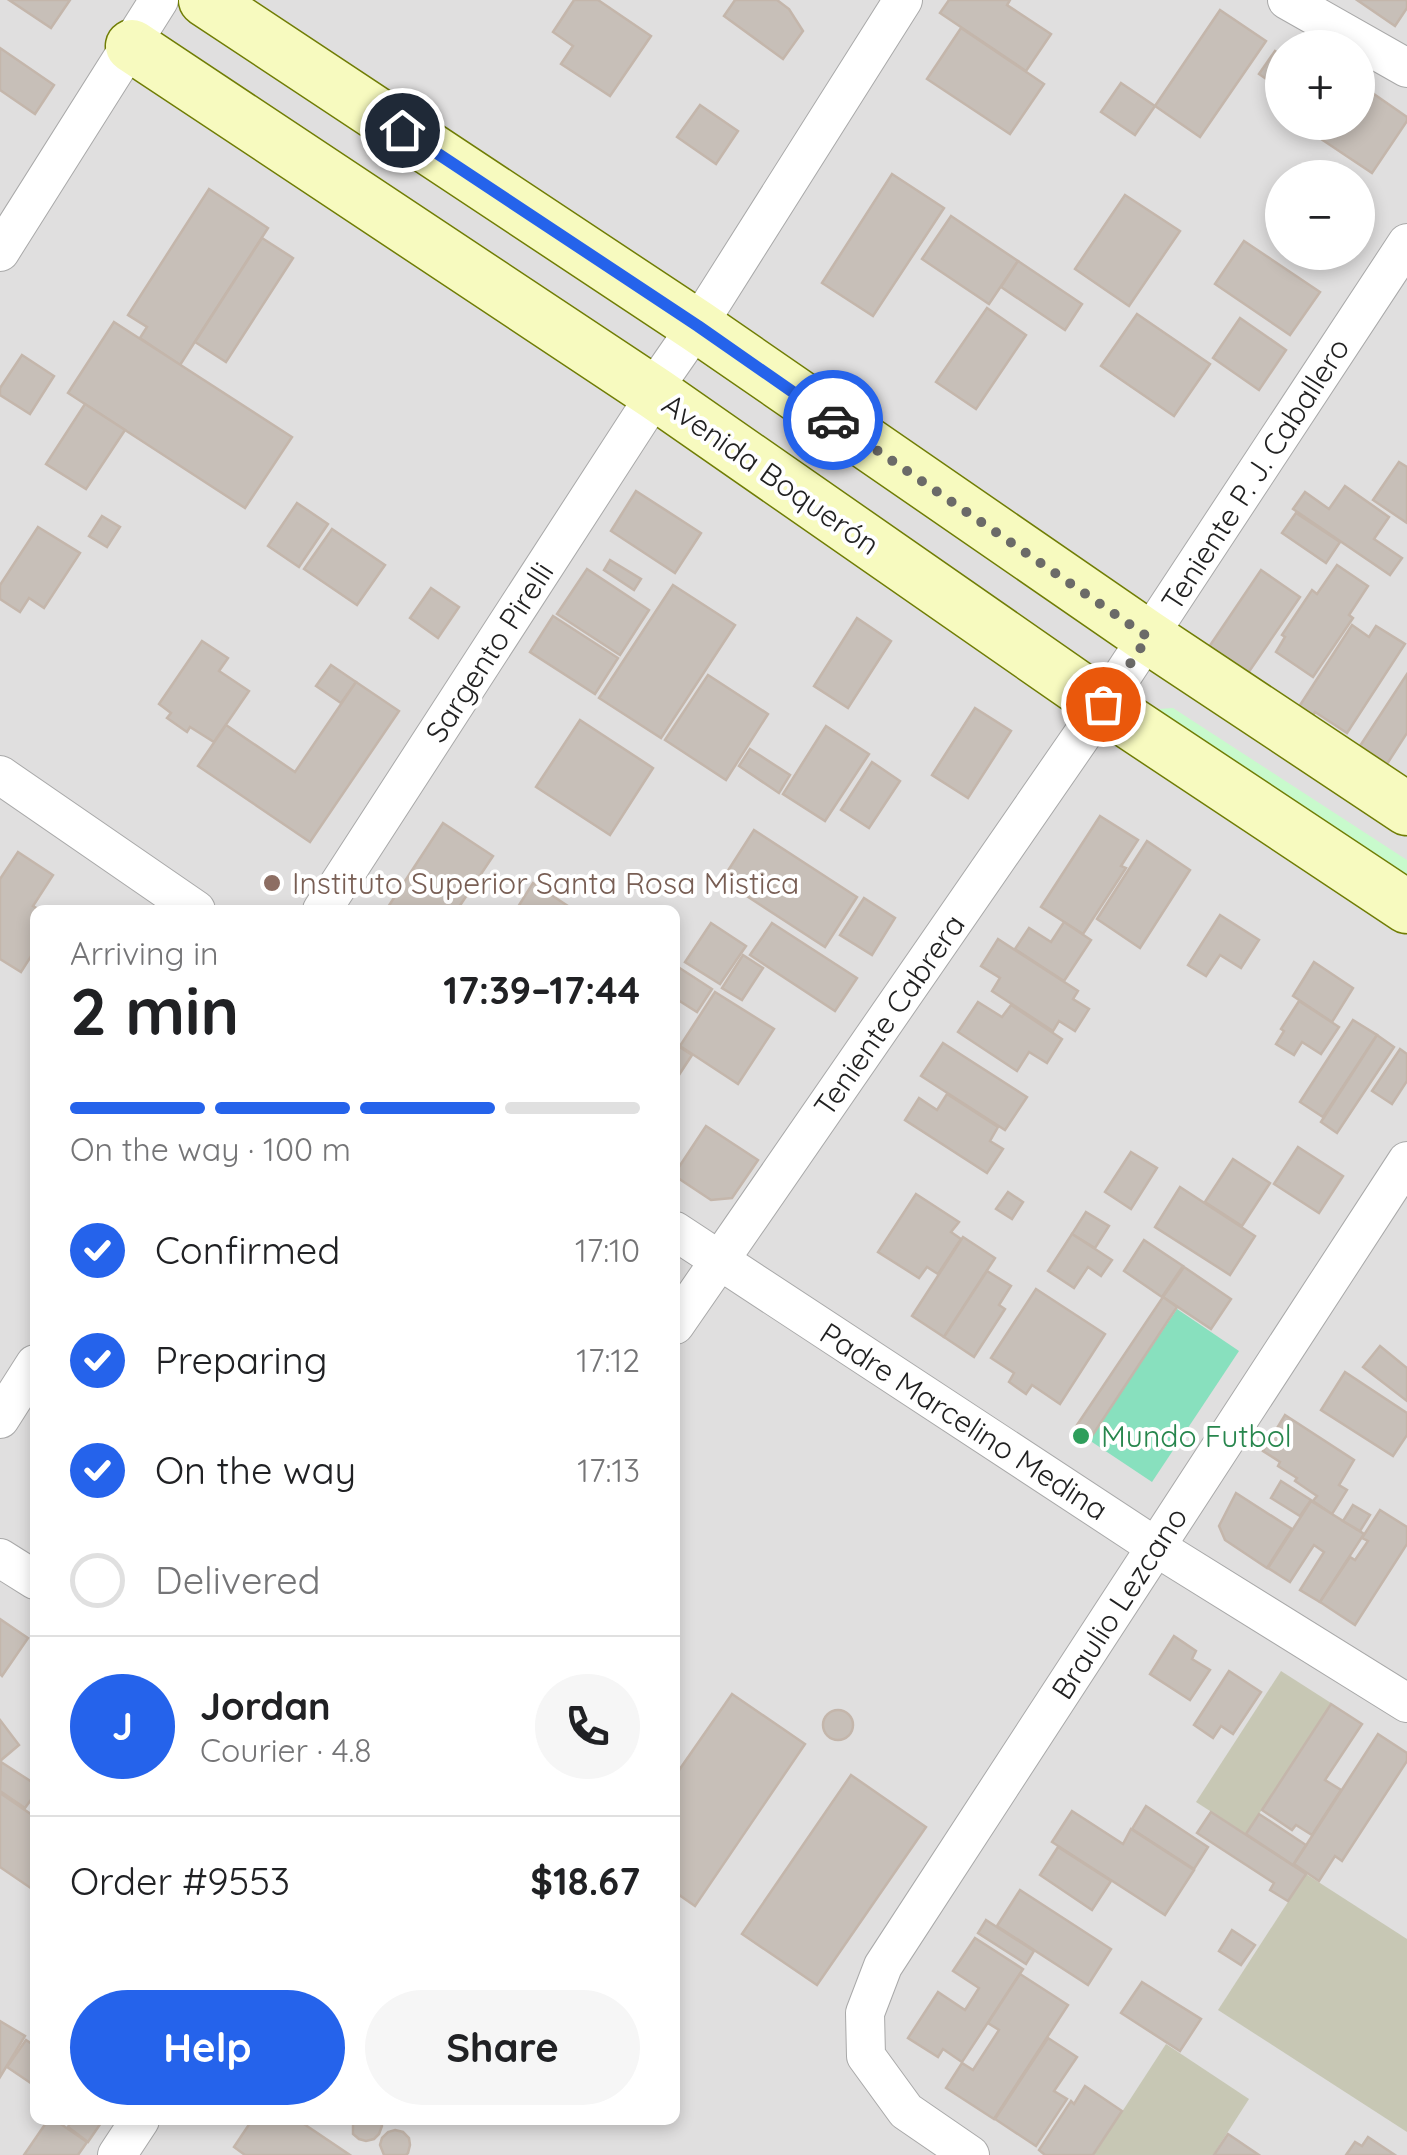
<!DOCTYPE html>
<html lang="en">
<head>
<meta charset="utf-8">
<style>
  :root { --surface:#fff; --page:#f6f6f6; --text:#202124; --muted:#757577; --line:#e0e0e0; --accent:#2563eb }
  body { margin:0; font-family:Quicksand,sans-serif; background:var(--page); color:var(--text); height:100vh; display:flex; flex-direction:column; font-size:38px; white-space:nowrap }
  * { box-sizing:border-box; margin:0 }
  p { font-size:32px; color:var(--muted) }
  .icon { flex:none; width:55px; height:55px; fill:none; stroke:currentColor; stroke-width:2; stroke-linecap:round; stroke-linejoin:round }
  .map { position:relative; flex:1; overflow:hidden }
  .side { position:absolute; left:30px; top:905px; width:650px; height:1220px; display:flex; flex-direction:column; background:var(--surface); border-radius:15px; box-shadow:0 5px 15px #0003 }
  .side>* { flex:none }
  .controls { position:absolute; left:1265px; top:30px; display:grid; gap:20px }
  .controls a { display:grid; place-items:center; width:110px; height:110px; border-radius:50%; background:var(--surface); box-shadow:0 5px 15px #0003; font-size:50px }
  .pin { position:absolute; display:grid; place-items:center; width:85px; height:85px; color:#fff; margin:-42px; border:5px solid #fff; border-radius:50%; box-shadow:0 2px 10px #0007 }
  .courier { position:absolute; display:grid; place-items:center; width:100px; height:100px; margin:-50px; border:8px solid #2563eb; border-radius:50%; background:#fff; color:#222; box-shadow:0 2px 12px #0007 }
  .head em { font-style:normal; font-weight:700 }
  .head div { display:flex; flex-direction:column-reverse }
  .head { display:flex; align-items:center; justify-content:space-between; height:170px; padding:0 40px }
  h1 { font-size:65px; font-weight:700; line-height:75px }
  .bar { display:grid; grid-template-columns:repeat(4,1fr); gap:15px 10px; align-content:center; height:120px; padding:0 40px }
  .bar i { height:12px; border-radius:8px; background:var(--line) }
  .bar .selected { background:var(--accent) }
  .bar p { grid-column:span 4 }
  .line { display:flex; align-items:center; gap:25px; padding:0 40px; border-top:2px solid var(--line) }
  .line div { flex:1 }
  .round { display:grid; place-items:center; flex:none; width:105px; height:105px; border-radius:52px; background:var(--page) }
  ol { padding:0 40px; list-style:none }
  li { display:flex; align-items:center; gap:30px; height:110px }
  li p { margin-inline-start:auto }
  li .icon { padding:10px; border-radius:50%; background:var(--accent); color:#fff; stroke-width:4 }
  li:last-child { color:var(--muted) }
  li i { width:55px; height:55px; border:5px solid var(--line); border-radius:50% }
  .primary-button { display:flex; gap:20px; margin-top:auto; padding:20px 40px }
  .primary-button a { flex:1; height:115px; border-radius:60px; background:var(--accent); color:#fff; font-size:40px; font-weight:700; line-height:115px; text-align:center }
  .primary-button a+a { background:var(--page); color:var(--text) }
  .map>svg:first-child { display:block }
  .residential { fill:#e0dfdf; fill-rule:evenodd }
  .construction { fill:#c7c7b4 }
  .park { fill:#c8facc }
  .pitch { fill:#88e0be }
  .building { fill:#c7bfb8; stroke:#c4b6ab; stroke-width:2.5 }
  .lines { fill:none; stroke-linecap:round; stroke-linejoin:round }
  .street-casing { stroke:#a9a9a9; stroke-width:40 }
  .secondary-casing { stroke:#707d05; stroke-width:55 }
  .street { stroke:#fff; stroke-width:38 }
  .secondary { stroke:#f7fabf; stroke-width:52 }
  .done { stroke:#6b6a68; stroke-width:10; stroke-dasharray:0 18 }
  .route { stroke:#2563eb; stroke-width:12 }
  .education-dot { fill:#8d6e63; stroke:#fff; stroke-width:4 }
  .leisure-dot { fill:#2e9e5b; stroke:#fff; stroke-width:4 }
  .labels { text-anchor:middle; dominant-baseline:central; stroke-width:8; stroke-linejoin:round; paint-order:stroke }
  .street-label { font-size:30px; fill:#222; stroke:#fff }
  .education-label { font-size:30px; fill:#785e54; stroke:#fff; text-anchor:start }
  .leisure-label { font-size:30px; fill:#27864d; stroke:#fff; text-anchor:start }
</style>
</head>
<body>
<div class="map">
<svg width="1407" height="2155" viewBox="0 0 1407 2155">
  <rect width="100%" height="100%" fill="#f2efe9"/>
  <!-- residential -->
  <path class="residential" d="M0 0H1407V2155H0ZM1282 48H1358V122H1282ZM1282 178H1358V252H1282ZM35 910H675V2120H35Z"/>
  <!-- construction -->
  <g class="construction">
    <path d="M1281 1671 1331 1703 1246 1834 1196 1802Z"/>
    <path d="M1306 1874 1407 1939V2132L1218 2010Z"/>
    <path d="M1166 2044 1249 2099 1213 2155H1094Z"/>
  </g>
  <!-- park -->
  <path class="park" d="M1173 708 1407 860V913L1150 715 1159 709Z"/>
  <!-- pitch -->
  <path class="pitch" d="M1177 1309 1239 1351 1152 1482 1089 1440Z"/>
  <!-- building -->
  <g class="building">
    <path d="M9 0H70L51 28Z"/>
    <path d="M574 0H598L651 36 610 96 561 64 573 46 553 32Z"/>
    <path d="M735 0H777L789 9 803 31 783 59 724 16Z"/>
    <path d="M949 0H1010L1007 5 1051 34 1026 71 940 13Z"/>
    <path d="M1357 0H1407V8L1395 26Z"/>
    <path d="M1220 10 1266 41 1200 137 1155 106Z"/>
    <path d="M961 28 1044 84 1010 134 927 79Z"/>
    <path d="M0 48 54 85 35 114 0 90Z"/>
    <path d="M1275 51 1282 56V90L1259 74Z"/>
    <path d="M1121 83 1155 106 1135 135 1101 112Z"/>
    <path d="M1358 83 1407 117V121L1372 173 1315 135 1323 122H1358Z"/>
    <path d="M700 105 738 131 716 164 677 137Z"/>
    <path d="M892 174 944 208 873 316 822 283Z"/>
    <path d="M209 189 268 228 180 365 140 338 147 327 128 315Z"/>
    <path d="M1125 195 1180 231 1129 306 1075 269Z"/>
    <path d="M951 216 1018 261 989 304 922 259Z"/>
    <path d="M262 238 293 258 226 362 195 342Z"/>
    <path d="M1244 241 1320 292 1290 335 1215 284Z"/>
    <path d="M1018 261 1082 304 1065 330 1001 287Z"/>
    <path d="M987 308 1026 335 976 409 936 382Z"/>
    <path d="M1137 314 1210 364 1174 416 1101 366Z"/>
    <path d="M1240 318 1286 350 1259 390 1213 358Z"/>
    <path d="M114 322 292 437 245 508 68 393Z"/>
    <path d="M22 355 54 376 30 414 0 395V388Z"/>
    <path d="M85 404 125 430 86 489 46 464Z"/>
    <path d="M1399 462 1407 467V523L1373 500Z"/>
    <path d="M1345 486 1389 517 1374 539 1402 558 1390 575 1293 509 1305 492 1329 509Z"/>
    <path d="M636 491 701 533 675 573 611 531Z"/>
    <path d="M297 503 328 524 299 567 268 546Z"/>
    <path d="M1296 513 1340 542 1326 563 1282 533Z"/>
    <path d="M102 516 120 527 107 547 89 536Z"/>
    <path d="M38 527 80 553 44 608 29 598 20 612 0 599V585Z"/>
    <path d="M332 529 385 565 357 605 304 569Z"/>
    <path d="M610 560 641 579 634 590 604 570Z"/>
    <path d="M1337 565 1368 586 1349 615 1353 618 1313 677 1276 652 1285 637 1282 635 1312 590 1317 594Z"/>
    <path d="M587 569 649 610 620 655 557 614Z"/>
    <path d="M1261 570 1300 597 1246 676 1207 650Z"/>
    <path d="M673 585 735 625 661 738 599 698Z"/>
    <path d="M431 588 459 607 438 638 410 618Z"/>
    <path d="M553 616 618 658 595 694 530 652Z"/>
    <path d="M857 618 891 641 848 708 814 686Z"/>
    <path d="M1352 625 1369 637 1376 626 1405 644 1347 733 1315 712 1309 722 1295 713Z"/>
    <path d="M202 641 228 658 219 671 249 691 214 742 190 727 187 732 167 718 171 713 159 704Z"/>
    <path d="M331 665 356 682 341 703 316 686Z"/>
    <path d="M1407 674V733L1387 764 1360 746Z"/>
    <path d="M708 675 768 714 726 780 665 740Z"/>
    <path d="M356 682 399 711 310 842 198 766 226 725 295 772Z"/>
    <path d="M975 708 1011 731 968 798 932 775Z"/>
    <path d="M580 720 653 768 610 835 536 787Z"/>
    <path d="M826 726 869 754 825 821 783 794Z"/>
    <path d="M750 749 790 775 779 793 739 766Z"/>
    <path d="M872 762 900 781 869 828 841 810Z"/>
    <path d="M1100 816 1138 840 1121 866 1126 868 1083 934 1041 907Z"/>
    <path d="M443 823 493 856 457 910H386Z"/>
    <path d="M754 830 857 897 825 947 722 880Z"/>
    <path d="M1147 841 1190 870 1140 948 1097 919Z"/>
    <path d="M18 852 53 875 33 906 40 910H35V950L21 972 0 959V879Z"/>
    <path d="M533 883 574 910H516Z"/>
    <path d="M864 898 895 918 872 955 840 935Z"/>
    <path d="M1220 915 1259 940 1241 968 1220 955 1206 976 1188 965Z"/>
    <path d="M1064 922 1091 940 1064 981 1015 949 1029 928 1051 942Z"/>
    <path d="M711 923 746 946 720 984 685 962Z"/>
    <path d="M772 923 857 978 835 1011 750 955Z"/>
    <path d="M998 939 1078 991 1073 999 1089 1009 1075 1031 1059 1021 1053 1031 992 991 1000 978 981 966Z"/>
    <path d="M743 955 763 968 742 1000 722 988Z"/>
    <path d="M1314 962 1353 988 1332 1022 1293 996Z"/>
    <path d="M675 965 712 989 697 1012 675 998Z"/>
    <path d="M715 992 774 1029 738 1084 680 1046Z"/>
    <path d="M1299 1001 1339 1027 1321 1054 1302 1042 1294 1055 1276 1044 1284 1031 1281 1029Z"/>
    <path d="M978 1002 1002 1017 1011 1005 1062 1039 1047 1063 1029 1052 1017 1071 958 1032Z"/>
    <path d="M1353 1020 1377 1035 1323 1117 1300 1102Z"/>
    <path d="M1377 1035 1394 1047 1337 1133 1321 1122Z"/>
    <path d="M943 1043 1027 1097 1005 1130 921 1076Z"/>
    <path d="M675 1044 692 1055 675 1081Z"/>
    <path d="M1400 1049 1407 1054V1081L1392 1104 1372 1091Z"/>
    <path d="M947 1094 998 1127 990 1141 1003 1149 987 1173 905 1120 919 1098 937 1110Z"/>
    <path d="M706 1126 758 1160 732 1198 711 1200 675 1176V1173Z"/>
    <path d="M1298 1147 1343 1176 1319 1213 1274 1184Z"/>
    <path d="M1131 1152 1157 1168 1131 1209 1105 1192Z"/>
    <path d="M1233 1159 1270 1183 1242 1226 1205 1202Z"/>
    <path d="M1180 1187 1255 1236 1230 1275 1155 1227Z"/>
    <path d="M1008 1192 1023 1202 1012 1219 996 1209Z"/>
    <path d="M916 1194 959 1222 951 1232 961 1239 938 1274 927 1267 919 1278 878 1252Z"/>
    <path d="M1086 1212 1109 1226 1095 1248 1072 1234Z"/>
    <path d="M1072 1234 1112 1260 1101 1276 1088 1267 1074 1288 1048 1271Z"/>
    <path d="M963 1237 995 1258 944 1337 912 1316Z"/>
    <path d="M1144 1240 1183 1266 1162 1297 1124 1271Z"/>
    <path d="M1184 1267 1231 1299 1211 1329 1163 1297Z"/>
    <path d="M987 1271 1011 1286 999 1305 1005 1309 974 1357 944 1337Z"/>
    <path d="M1036 1289 1105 1334 1060 1404 1032 1385 1026 1394 1009 1382 1014 1373 991 1358Z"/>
    <path d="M1163 1297 1177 1307 1088 1442 1073 1431Z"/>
    <path d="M1380 1346 1407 1368V1401L1363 1367Z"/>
    <path d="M1345 1372 1407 1413V1435L1393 1456 1321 1410Z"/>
    <path d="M1285 1415 1354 1460 1339 1485 1347 1490 1332 1514 1313 1501 1317 1496 1295 1481 1297 1478 1278 1466 1280 1462 1263 1451Z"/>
    <path d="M1281 1481 1311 1500 1300 1516 1271 1498Z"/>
    <path d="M1236 1493 1292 1529 1267 1568 1225 1540 1219 1526Z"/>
    <path d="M1311 1501 1364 1534 1320 1602 1300 1590 1324 1552 1314 1545 1290 1582 1268 1568Z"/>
    <path d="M1353 1505 1370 1515 1360 1531 1343 1521Z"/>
    <path d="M1380 1510 1407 1527V1544L1355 1625 1320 1602 1350 1557 1355 1560 1368 1541 1362 1538Z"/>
    <path d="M0 1619 28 1638 2 1676 0 1674Z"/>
    <path d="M1174 1636 1196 1651 1192 1659 1210 1670 1190 1700 1150 1674Z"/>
    <path d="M1229 1671 1261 1692 1233 1734 1221 1726 1213 1738 1194 1725Z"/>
    <path d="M732 1694 805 1744 695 1906 675 1892V1776Z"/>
    <path d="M1331 1704 1362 1724 1325 1780 1341 1790 1312 1835 1296 1825 1292 1830 1262 1810Z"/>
    <circle cx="838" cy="1725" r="15"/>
    <path d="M0 1720 19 1745 0 1761Z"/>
    <path d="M1378 1734 1407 1753V1761L1342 1861 1335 1856 1319 1881 1294 1864Z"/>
    <path d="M1 1762 35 1784V1794L25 1808 0 1791Z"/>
    <path d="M851 1775 926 1827 817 1985 742 1934Z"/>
    <path d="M0 1793 35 1817V1891L0 1867Z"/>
    <path d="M1146 1806 1208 1847 1194 1869 1132 1829Z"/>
    <path d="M1072 1811 1123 1844 1131 1829 1194 1870 1165 1915 1052 1842Z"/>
    <path d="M1211 1812 1306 1874 1288 1901 1270 1890 1274 1883 1197 1833Z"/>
    <path d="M1259 1814 1306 1845 1293 1865 1246 1834Z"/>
    <path d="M1058 1847 1111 1881 1092 1910 1040 1875Z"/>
    <path d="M1020 1890 1111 1949 1088 1985 997 1926Z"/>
    <path d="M986 1920 1034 1951 1026 1964 978 1933Z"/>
    <path d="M1232 1930 1255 1945 1241 1965 1219 1951Z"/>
    <path d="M975 1938 1023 1969 962 2062 943 2049 938 2057 908 2038 938 1992 965 2010 979 1988 953 1971Z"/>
    <path d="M1020 1974 1068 2005 994 2119 946 2088 962 2063 973 2070 999 2030 988 2023Z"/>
    <path d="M1142 1982 1201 2019 1180 2051 1121 2013Z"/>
    <path d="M0 2021 25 2036 0 2077Z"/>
    <path d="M1048 2038 1077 2057 1054 2091 1067 2099 1036 2146 995 2119Z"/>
    <path d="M26 2040 35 2046V2086L7 2067Z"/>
    <path d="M1085 2086 1122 2111 1093 2155H1045L1039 2150 1071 2101 1074 2104Z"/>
    <path d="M48 2120H55L87 2142 78 2155H24Z"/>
    <path d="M72 2120H103L88 2142 68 2127Z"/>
    <path d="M252 2120H298L350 2155H245L234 2147Z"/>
    <path d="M353 2120H380L382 2126 379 2134 374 2139 366 2141 359 2139 353 2134Z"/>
    <path d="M395 2130 403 2132 409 2138 410 2145 408 2153 406 2155H384L380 2145 382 2138 388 2132Z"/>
    <path d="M1228 2134 1259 2155H1214Z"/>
    <path d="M1368 2137 1395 2155H1346L1355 2142 1362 2146Z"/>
  </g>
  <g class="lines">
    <!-- street casing -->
    <g class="street-casing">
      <g id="street">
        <path d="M1287 0 1407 68"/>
        <path d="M0 252 159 0"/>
        <path d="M0 775 196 910"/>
        <path d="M322 910 656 394 652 391 697 326 903 0"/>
        <path d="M675 1231 1156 1547 1407 1703"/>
        <path d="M675 1325 1103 705 1407 243"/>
        <path d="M0 1419 35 1364"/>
        <path d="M0 1558 35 1580"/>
        <path d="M117 2155 140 2120"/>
        <path d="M970 2155 906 2111 866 2056 865 2013 883 1966 1407 1161"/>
      </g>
    </g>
    <!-- secondary casing -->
    <g class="secondary-casing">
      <g id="secondary">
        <path d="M205 0 697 326 1148 637 1407 809"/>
        <path d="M132 46 656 394 1103 705 1407 907"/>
      </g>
    </g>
    <!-- street -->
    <use href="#street" class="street"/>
    <!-- secondary -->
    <use href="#secondary" class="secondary"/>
  </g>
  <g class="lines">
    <!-- done -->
    <path class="done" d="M833 420 1148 637 1103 704"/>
    <!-- route -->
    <path class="route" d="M402 130 698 326 833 420"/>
  </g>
  <!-- markers -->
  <circle class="education-dot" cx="272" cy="883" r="10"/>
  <circle class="leisure-dot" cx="1081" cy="1436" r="10"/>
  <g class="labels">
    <!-- street labels -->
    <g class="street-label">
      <text transform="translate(771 474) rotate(35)">Avenida Boquerón</text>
      <text transform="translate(1255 474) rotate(-57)">Teniente P. J. Caballero</text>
      <text transform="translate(489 652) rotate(-57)">Sargento Pirelli</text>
      <text transform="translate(889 1015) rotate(-55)">Teniente Cabrera</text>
      <text transform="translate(964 1421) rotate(33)">Padre Marcelino Medina</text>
      <text transform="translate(1119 1603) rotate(-57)">Braulio Lezcano</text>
    </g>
    <!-- education labels -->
    <g class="education-label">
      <text x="292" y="883">Instituto Superior Santa Rosa Mistica</text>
    </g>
    <!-- leisure labels -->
    <g class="leisure-label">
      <text x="1101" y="1436">Mundo Futbol</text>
    </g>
  </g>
</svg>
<div class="controls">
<a>+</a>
<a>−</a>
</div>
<div class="pin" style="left:1103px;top:704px;background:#ea580c"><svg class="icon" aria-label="bag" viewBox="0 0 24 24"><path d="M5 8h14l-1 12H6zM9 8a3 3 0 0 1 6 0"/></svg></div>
<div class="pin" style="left:402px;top:130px;background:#1f2937"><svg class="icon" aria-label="home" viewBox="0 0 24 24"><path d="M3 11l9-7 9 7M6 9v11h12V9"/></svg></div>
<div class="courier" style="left:833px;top:420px"><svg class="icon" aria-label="car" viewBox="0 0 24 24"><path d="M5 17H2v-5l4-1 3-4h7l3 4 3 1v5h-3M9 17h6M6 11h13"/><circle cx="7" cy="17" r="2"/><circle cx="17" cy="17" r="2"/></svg></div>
<section class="side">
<div class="head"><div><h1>2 min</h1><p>Arriving in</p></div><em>17:39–17:44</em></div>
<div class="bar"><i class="selected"></i><i class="selected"></i><i class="selected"></i><i></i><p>On the way · 100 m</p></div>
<ol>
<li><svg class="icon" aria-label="check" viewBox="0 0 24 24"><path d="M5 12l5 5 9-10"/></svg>Confirmed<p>17:10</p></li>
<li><svg class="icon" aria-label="check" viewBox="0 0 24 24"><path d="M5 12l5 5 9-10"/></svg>Preparing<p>17:12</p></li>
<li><svg class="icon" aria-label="check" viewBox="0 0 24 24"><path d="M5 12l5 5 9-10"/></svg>On the way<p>17:13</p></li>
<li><i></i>Delivered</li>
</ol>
<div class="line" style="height:180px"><b class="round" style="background:var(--accent);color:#fff">J</b><div><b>Jordan</b><p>Courier · 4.8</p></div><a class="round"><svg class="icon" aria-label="phone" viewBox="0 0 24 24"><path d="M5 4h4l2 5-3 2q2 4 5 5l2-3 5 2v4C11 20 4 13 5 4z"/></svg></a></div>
<div class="line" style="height:130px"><div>Order #9553</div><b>$18.67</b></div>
<div class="primary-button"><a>Help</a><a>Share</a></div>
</section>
</div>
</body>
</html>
